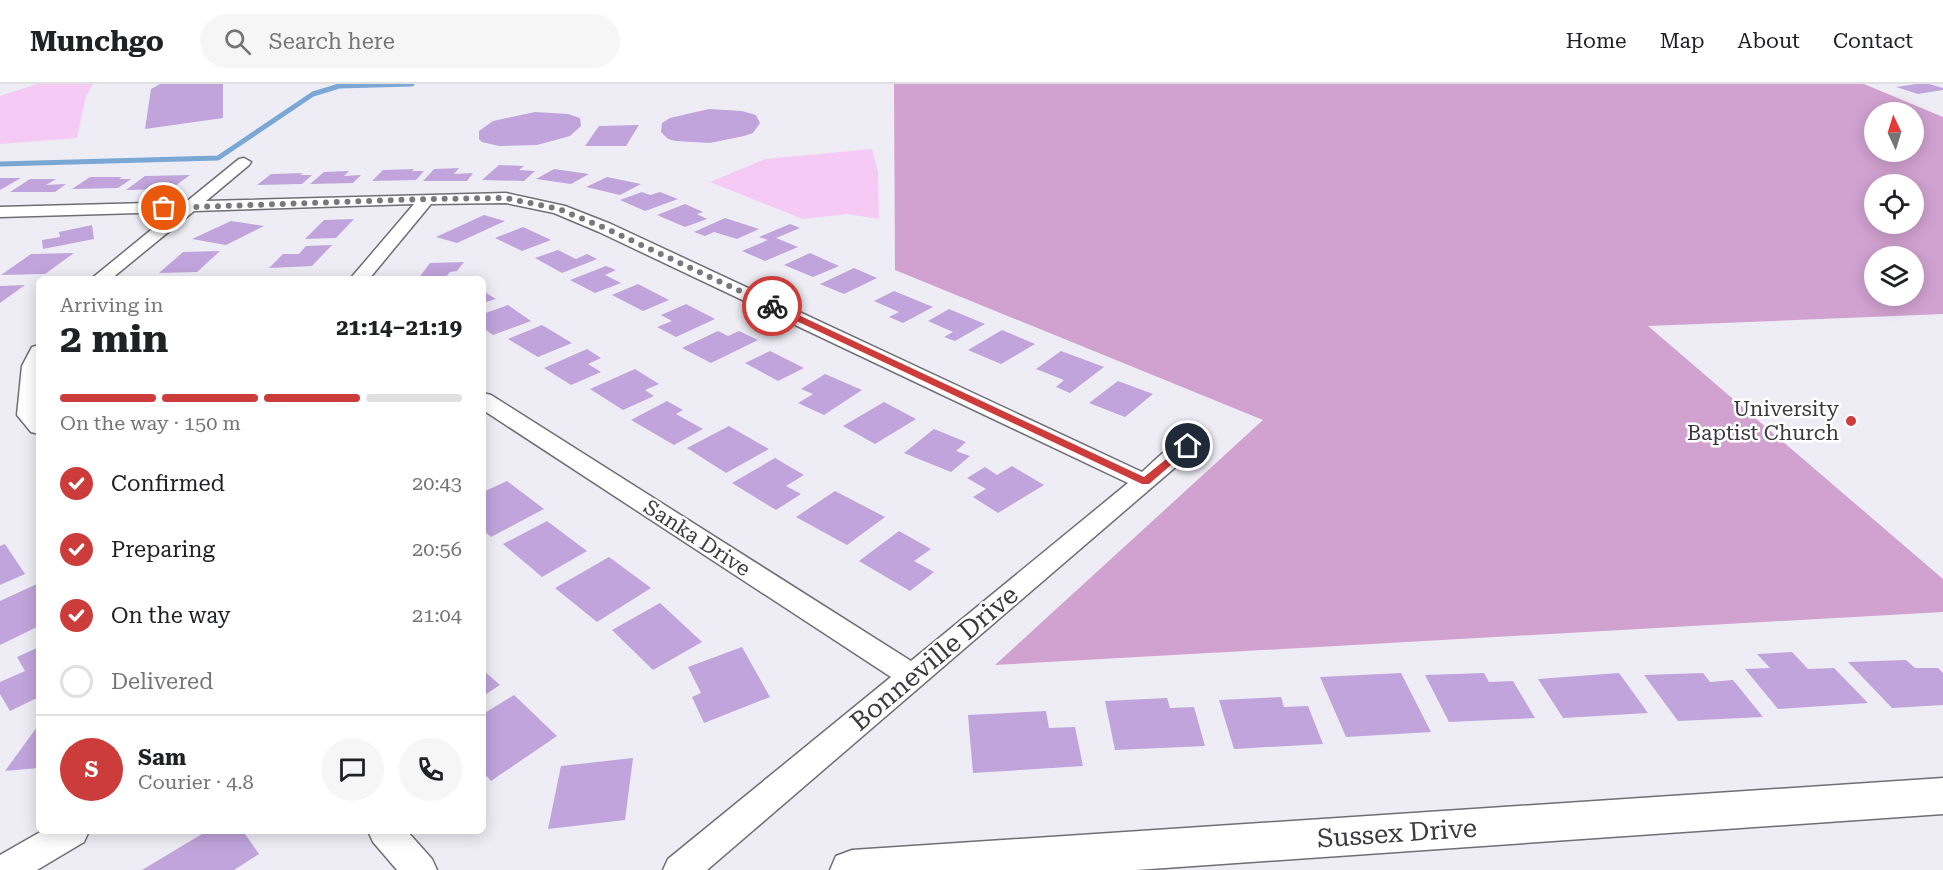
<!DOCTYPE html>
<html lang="en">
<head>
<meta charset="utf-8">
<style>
  :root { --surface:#fff; --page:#f6f6f6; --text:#202124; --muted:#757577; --line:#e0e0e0; --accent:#cb3c3b }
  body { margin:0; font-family:"Roboto Serif",serif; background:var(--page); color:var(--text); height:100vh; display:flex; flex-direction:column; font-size:22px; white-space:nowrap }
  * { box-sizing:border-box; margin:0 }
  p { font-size:20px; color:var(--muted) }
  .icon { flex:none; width:33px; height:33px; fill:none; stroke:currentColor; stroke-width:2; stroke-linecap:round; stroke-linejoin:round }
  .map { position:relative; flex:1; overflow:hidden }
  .panel { position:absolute; left:36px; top:192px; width:450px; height:558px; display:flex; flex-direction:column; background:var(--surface); border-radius:9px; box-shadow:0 3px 15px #0003 }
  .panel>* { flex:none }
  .needle { width:39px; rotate:356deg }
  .controls { position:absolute; left:1864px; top:18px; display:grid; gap:12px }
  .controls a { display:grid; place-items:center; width:60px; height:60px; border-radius:50%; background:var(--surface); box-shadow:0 3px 15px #0003; font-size:30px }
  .pin { position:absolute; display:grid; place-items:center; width:51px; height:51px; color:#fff; margin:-26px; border:3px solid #fff; border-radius:50%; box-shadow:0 2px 6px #0007 }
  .courier { position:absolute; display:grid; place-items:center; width:60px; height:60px; margin:-30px; border:4px solid #cb3c3b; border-radius:50%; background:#fff; color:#222; box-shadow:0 2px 8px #0007 }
  .headline em { font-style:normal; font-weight:700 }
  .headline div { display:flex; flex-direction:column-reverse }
  .headline { display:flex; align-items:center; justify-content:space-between; height:102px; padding:0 24px }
  h1 { font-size:39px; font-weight:700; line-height:45px }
  .bar { display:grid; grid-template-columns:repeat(4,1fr); gap:9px 6px; align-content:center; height:72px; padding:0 24px }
  .bar i { height:8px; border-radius:4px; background:var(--line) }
  .bar .active { background:var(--accent) }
  .bar p { grid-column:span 4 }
  .line { display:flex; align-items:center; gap:15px; padding:0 24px; border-top:2px solid var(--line) }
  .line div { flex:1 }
  .round { display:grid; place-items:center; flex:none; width:63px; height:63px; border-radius:32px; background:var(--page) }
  ol { padding:0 24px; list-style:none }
  li { display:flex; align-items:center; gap:18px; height:66px }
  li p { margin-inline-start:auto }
  li .icon { padding:6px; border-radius:50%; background:var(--accent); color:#fff; stroke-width:4 }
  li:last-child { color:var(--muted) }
  li i { width:33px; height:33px; border:3px solid var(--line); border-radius:50% }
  header { display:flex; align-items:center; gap:36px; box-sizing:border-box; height:84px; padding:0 30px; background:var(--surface); border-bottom:2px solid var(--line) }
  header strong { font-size:28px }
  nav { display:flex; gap:33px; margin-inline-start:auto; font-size:21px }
  .search { width:420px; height:54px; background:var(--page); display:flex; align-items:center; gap:15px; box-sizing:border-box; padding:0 21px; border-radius:33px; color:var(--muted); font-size:22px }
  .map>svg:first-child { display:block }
  .green { fill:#f5caf4 }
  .forest { fill:#d1a2d0; fill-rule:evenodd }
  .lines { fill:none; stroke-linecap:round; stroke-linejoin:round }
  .stream { stroke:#7ba7d5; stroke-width:5 }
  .building { fill:#c0a4db }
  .minor-casing { stroke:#6f6e75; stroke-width:3 }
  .tertiary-casing { stroke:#6f6e75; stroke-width:3 }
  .minor { fill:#fff; fill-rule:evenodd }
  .tertiary { fill:#fff; fill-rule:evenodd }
  .route { fill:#cb3c3b }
  .done { stroke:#79797d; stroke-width:6; stroke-dasharray:0 10.8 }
  .poi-dot { fill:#cb3c3b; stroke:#fff; stroke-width:2 }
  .labels { text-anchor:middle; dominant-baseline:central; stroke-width:5; stroke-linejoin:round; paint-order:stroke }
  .poi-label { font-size:21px; fill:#3a3a3d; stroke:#fff; text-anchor:end }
  .street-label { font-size:21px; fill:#3a3a3d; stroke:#fff }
  .near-street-label { font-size:26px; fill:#3a3a3d; stroke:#fff }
</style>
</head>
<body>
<header>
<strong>Munchgo</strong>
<div class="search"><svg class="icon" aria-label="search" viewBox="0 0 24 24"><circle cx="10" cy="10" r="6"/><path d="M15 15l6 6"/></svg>Search here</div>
<nav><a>Home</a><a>Map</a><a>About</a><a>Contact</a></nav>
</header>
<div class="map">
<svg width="1943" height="786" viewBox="0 0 1943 786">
  <rect width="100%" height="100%" fill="#eeedf5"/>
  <!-- green -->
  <g class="green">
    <path d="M37 0H93L86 12 77 54 0 60V12Z"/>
    <path d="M872 65 878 88 879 135 847 130 803 135 710 98 765 75Z"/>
  </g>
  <!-- forest -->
  <path class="forest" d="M894 0H1864L1943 33V230L1648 242 1943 495V528L995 581 1263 336 895 186ZM1875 28H1914V68H1875ZM1875 100H1914V140H1875ZM1875 172H1914V212H1875Z"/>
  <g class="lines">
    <!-- stream -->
    <path class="stream" d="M0 80 218 74 313 10 339 2 412 0"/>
  </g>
  <!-- building -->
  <g class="building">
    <path d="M160 0H223V34L145 45 151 5Z"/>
    <path d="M1916 0H1929L1943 4V6L1918 10 1896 3Z"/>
    <path d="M709 25 742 27 756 31 760 39 753 49 744 52 710 59 676 57 668 55 661 48 662 39 670 34Z"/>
    <path d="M535 28 568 30 580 34 581 42 570 52 537 61 499 62 482 58 479 55V47L493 37Z"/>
    <path d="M639 41 626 62H585L599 42Z"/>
    <path d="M499 81 524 82 519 86 535 87 524 97 482 96Z"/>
    <path d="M459 84 454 90 473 89 467 97H423L434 85Z"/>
    <path d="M414 85 412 87H424L416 96 372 97 383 86Z"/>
    <path d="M554 85 589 90 571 100 536 95Z"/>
    <path d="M349 87 344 92 361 91 353 99 310 100 324 88Z"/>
    <path d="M303 89 300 91H312L302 100 257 101 271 90Z"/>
    <path d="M190 91 171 105 126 106 145 92Z"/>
    <path d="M90 93H122L119 95H131L118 104 72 105Z"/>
    <path d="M607 93 641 100 620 111 586 103Z"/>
    <path d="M0 94H21L0 106Z"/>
    <path d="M30 95H56L46 101 66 100 55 108H10Z"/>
    <path d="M642 108 650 111 660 108 678 115 645 127 620 116Z"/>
    <path d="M685 120 703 128 697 130 707 135 685 143 657 131Z"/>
    <path d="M484 131 505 137 457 159 436 153Z"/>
    <path d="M725 134 759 145 737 155 714 148 705 152 694 148Z"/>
    <path d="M354 135 336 154 305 155 324 136Z"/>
    <path d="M231 137 264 142 226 161 192 155Z"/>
    <path d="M790 140 800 144 776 154 798 163 765 177 742 167 768 156 759 153Z"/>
    <path d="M92 141 94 155 43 165 42 156 60 153 59 148Z"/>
    <path d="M523 143 551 156 522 167 495 154Z"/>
    <path d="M332 161 312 182 269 184 283 170H299L306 162Z"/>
    <path d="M558 166 576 175 587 170 597 175 562 189 535 174Z"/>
    <path d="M220 167 197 188 159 189 183 168Z"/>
    <path d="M74 169 45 190 1 191 31 170Z"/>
    <path d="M810 169 839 182 813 193 784 181Z"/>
    <path d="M464 178 457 187 450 188 444 195H418L430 179Z"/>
    <path d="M606 182 616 186 605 191 621 199 595 209 570 196Z"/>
    <path d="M854 184 877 194 844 210 820 200Z"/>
    <path d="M638 200 669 216 643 227 612 211Z"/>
    <path d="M25 201 0 219V202Z"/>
    <path d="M483 207 496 215 483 219Z"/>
    <path d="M894 207 933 223 903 239 889 233 899 228 874 217Z"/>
    <path d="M686 220 715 235 676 253 657 243 672 237 661 231Z"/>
    <path d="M508 221 531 237 493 251 483 244V230Z"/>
    <path d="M949 225 985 240 955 257 944 253 953 248 928 237Z"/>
    <path d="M542 241 572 259 538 273 508 255Z"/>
    <path d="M1002 246 1035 260 1001 280 968 266Z"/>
    <path d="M718 247 728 252 739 247 758 256 711 279 682 264Z"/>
    <path d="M587 265 601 274 588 280 601 288 571 301 544 284Z"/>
    <path d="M770 267 804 284 778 297 745 279Z"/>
    <path d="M1061 267 1104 283 1070 309 1056 303 1064 296 1036 285Z"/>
    <path d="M635 285 659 300 645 306 654 312 623 326 590 305Z"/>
    <path d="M825 290 862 306 824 331 798 319 813 310 801 305Z"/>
    <path d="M1118 297 1153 310 1125 333 1089 319Z"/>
    <path d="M667 317 683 326 676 330 703 345 674 361 631 336Z"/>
    <path d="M884 318 916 335 875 360 843 342Z"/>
    <path d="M729 342 769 365 726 389 687 364Z"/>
    <path d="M934 345 966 358 956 367 970 372 951 388 904 369Z"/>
    <path d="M775 374 804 391 786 402 801 410 776 426 732 399Z"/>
    <path d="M1012 382 1044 401 998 429 973 413 986 405 967 394 985 383 997 391Z"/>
    <path d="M507 397 544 425 491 453 483 446V422L485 421 483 419V408Z"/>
    <path d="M835 407 885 433 847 461 796 433Z"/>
    <path d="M547 437 587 467 542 493 503 460Z"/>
    <path d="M899 447 931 465 914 477 934 488 910 507 859 477Z"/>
    <path d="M5 460 25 490 0 501V462Z"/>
    <path d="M609 473 651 504 597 538 555 504Z"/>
    <path d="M39 499V542L0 561V517Z"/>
    <path d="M660 519 702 558 653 586 612 546Z"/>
    <path d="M39 563V613L10 627 0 610V598L25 587 17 573Z"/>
    <path d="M742 563 770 613 704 639 692 613 701 609 688 583Z"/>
    <path d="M1792 568 1808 585 1834 584 1868 619 1778 625 1745 585 1770 584 1757 570Z"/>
    <path d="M1906 576 1915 584H1938L1943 589V621L1892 624 1848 578Z"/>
    <path d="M483 586 500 601 483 612Z"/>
    <path d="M1401 589 1431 648 1346 653 1320 593Z"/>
    <path d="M1484 589 1489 598 1513 597 1535 634 1449 638 1425 591Z"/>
    <path d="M1619 589 1648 629 1563 634 1538 595Z"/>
    <path d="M1703 589 1710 598 1733 596 1763 633 1678 637 1644 591Z"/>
    <path d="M514 611 557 652 491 697 483 688V630Z"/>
    <path d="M1281 613 1284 623 1308 622 1323 660 1234 665 1219 616Z"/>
    <path d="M1167 614 1170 624 1194 623 1205 662 1115 666 1105 617Z"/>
    <path d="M1046 627 1049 644 1075 643 1083 682 973 689 968 631Z"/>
    <path d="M39 642V684L5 687 37 643Z"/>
    <path d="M633 674 625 736 548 745 561 682Z"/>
    <path d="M207 747H243L259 770 234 786H142Z"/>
  </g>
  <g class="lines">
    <!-- minor casing -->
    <g class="minor-casing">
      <g id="minor">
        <path d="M244 74 251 78 249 81 206 117 506 109 565 122 611 140 1142 388C1157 375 1176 352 1196 357L1200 362 707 786H663L668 775 891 593 483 326V309L491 311 911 577 1128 399 599 148 554 129 506 119 431 120 369 195H350L414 120 194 127 111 195H91L173 128 0 133V123L186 118 239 75Z"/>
        <path d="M39 261V350L31 348 17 331 22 282 32 263Z"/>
        <path d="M42 747H89L84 758 37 786H0V771Z"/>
        <path d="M368 747H407L432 775 437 786H397L373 758Z"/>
      </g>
    </g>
    <!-- tertiary casing -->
    <g class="tertiary-casing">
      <path id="tertiary" d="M1943 694V730L1136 786H830L836 772 852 766Z"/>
    </g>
    <!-- minor -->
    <use href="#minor" class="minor"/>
    <!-- tertiary -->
    <use href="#tertiary" class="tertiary"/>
  </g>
  <!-- route -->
  <path class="route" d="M769 220H775L1144 393 1185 360 1193 362 1149 400H1142L769 224Z"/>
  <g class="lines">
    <!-- done -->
    <path class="done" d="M164 124 427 115 506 114 559 125 605 144 772 222"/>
  </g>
  <!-- markers -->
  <circle class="poi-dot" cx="1851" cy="337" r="6"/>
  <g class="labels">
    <!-- poi labels -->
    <g class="poi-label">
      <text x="1839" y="325">University<tspan x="1839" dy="24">Baptist Church</tspan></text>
    </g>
    <!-- street labels -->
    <g class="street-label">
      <text transform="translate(697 454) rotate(33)">Sanka Drive</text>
    </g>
    <!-- near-street labels -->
    <g class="near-street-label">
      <text transform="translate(934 574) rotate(-40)">Bonneville Drive</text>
      <text transform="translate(1397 749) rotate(-4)">Sussex Drive</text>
    </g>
  </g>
</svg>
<div class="controls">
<a><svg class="needle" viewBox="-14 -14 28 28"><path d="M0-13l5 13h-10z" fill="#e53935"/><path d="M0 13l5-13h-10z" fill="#757577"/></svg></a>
<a><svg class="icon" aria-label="locate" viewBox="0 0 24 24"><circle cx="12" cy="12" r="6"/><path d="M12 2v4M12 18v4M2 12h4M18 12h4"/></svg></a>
<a><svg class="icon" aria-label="layers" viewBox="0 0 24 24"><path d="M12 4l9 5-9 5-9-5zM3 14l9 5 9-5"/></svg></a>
</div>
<div class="pin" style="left:164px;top:124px;background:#ea580c"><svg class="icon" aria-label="bag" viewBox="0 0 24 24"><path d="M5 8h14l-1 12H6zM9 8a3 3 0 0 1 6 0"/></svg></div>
<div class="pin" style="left:1188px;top:362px;background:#1f2937"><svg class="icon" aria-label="home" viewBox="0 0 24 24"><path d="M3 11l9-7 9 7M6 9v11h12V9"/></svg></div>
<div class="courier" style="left:772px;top:222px"><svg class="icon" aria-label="bike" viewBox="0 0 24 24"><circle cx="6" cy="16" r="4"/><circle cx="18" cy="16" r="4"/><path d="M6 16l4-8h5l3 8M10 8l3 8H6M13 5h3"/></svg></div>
<section class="panel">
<div class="headline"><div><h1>2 min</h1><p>Arriving in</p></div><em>21:14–21:19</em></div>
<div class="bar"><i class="active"></i><i class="active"></i><i class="active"></i><i></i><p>On the way · 150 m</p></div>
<ol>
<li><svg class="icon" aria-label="check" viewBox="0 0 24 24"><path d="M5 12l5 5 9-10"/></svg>Confirmed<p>20:43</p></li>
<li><svg class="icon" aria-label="check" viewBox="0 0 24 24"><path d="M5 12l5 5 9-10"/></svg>Preparing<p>20:56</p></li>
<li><svg class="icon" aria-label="check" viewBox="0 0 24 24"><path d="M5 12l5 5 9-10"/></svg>On the way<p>21:04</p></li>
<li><i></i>Delivered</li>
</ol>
<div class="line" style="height:108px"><b class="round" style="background:var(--accent);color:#fff">S</b><div><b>Sam</b><p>Courier · 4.8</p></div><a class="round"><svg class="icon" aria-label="chat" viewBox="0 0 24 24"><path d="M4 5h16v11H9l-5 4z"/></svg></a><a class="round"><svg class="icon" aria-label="phone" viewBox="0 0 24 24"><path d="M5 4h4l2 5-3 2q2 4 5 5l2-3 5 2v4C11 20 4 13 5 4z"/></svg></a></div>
</section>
</div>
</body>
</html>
